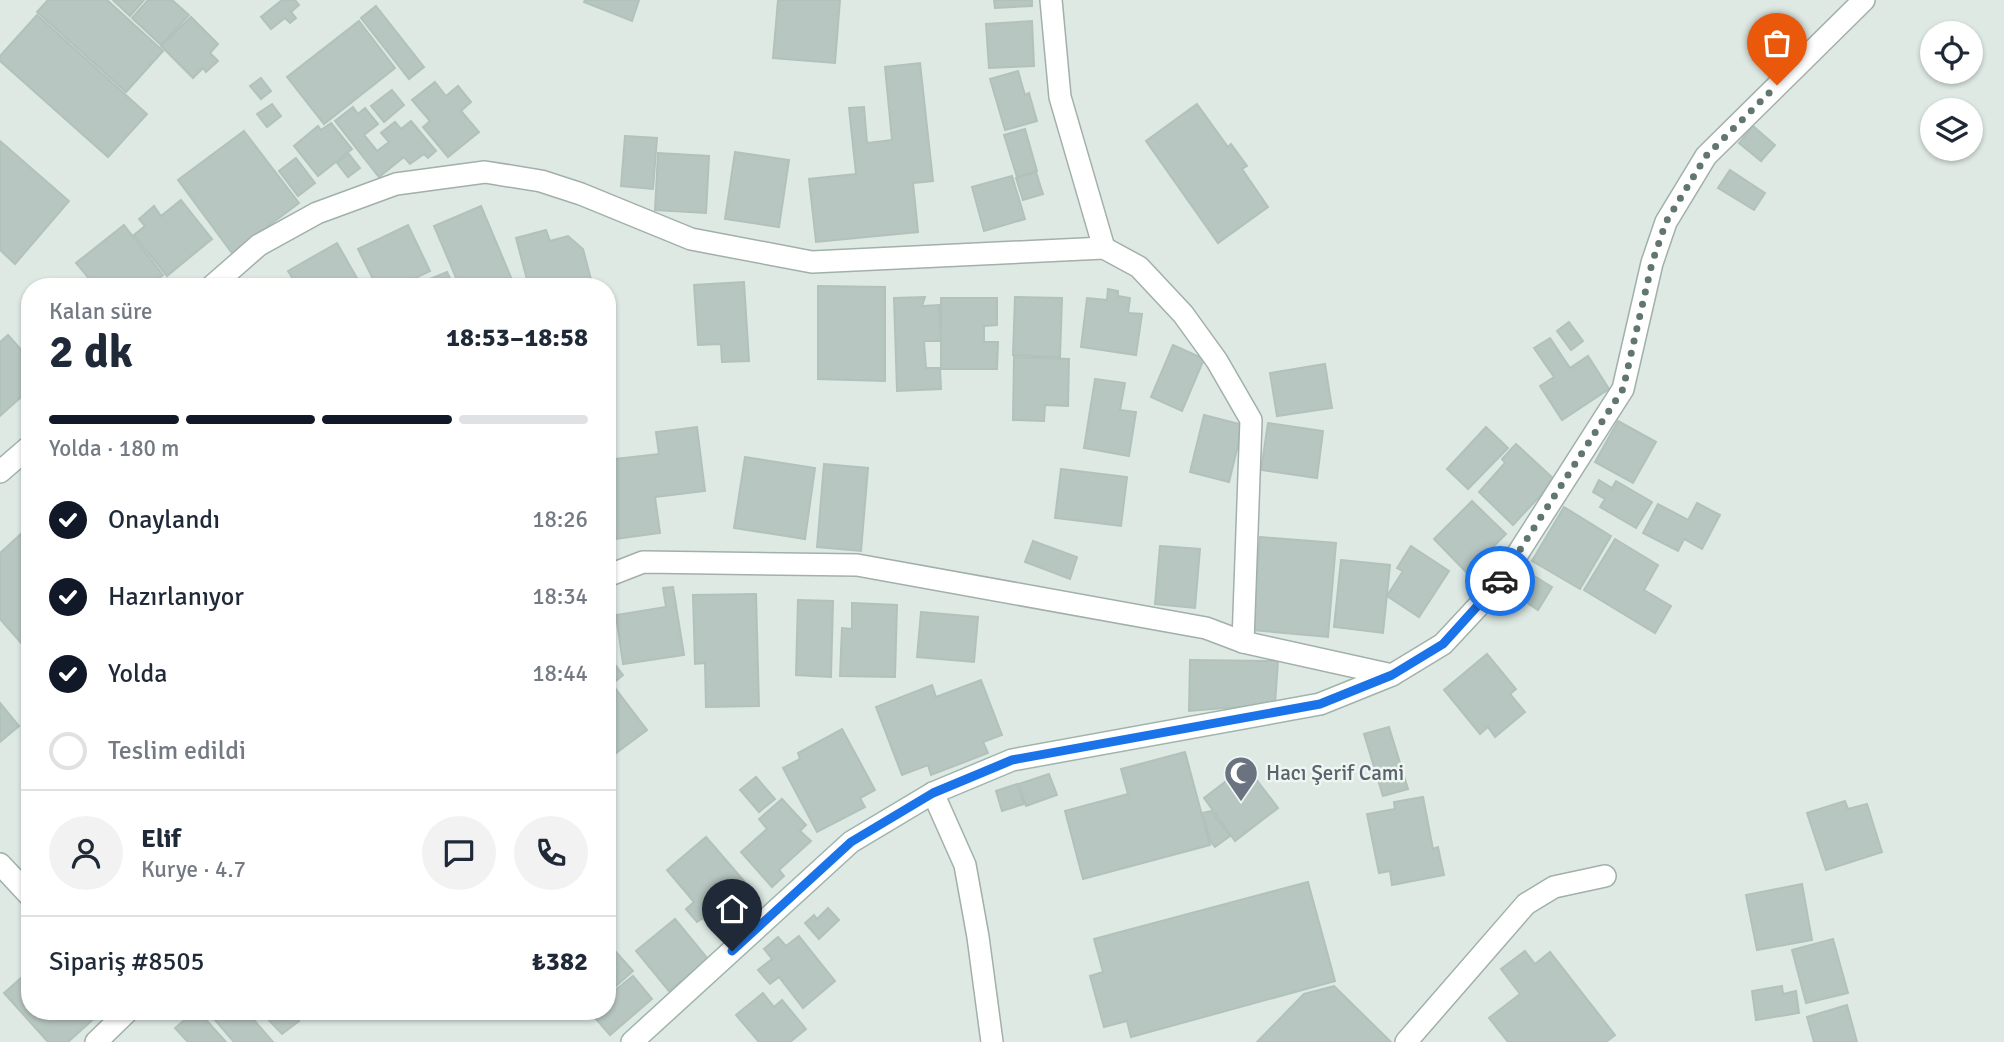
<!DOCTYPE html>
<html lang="tr">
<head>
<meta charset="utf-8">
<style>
  :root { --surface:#fff; --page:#f2f2f3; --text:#1f2937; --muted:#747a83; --line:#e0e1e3; --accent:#111827 }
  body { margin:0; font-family:Signika,sans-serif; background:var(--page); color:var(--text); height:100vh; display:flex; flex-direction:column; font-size:26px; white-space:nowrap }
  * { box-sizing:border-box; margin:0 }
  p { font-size:23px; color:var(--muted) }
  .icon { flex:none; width:38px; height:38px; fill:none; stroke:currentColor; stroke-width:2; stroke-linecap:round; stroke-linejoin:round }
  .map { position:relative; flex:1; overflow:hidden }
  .details { position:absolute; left:21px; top:278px; width:595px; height:742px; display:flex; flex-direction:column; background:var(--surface); border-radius:28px; box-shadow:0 2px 5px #0004 }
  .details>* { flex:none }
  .tools { position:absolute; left:1920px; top:21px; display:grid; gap:14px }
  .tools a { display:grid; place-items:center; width:63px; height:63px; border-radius:50%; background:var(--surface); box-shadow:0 2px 5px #0004; font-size:35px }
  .pin { position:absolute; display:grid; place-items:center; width:60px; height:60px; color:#fff; margin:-72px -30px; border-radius:50% 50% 50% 0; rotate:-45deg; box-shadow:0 0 7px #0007 }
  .pin .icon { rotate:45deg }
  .courier { position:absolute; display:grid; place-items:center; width:70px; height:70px; margin:-35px; border:5px solid #1a73e8; border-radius:50%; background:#fff; color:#222; box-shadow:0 2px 9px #0007 }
  .summary em { font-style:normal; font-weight:800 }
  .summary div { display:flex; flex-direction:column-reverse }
  .summary { display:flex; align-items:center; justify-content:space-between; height:119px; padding:0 28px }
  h1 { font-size:46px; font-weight:800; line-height:52px }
  .bar { display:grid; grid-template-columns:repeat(4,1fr); gap:10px 7px; align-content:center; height:84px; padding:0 28px }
  .bar i { height:9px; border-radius:5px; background:var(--line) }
  .bar .active { background:var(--accent) }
  .bar p { grid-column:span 4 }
  .line { display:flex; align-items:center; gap:18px; padding:0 28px; border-top:2px solid var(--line) }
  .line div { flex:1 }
  .round { display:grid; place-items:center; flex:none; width:74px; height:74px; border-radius:37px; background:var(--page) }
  ol { padding:0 28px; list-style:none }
  li { display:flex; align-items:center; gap:21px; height:77px }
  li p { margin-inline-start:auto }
  li .icon { padding:7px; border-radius:50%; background:var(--accent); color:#fff; stroke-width:4 }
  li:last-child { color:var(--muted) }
  li i { width:38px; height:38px; border:4px solid var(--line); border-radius:50% }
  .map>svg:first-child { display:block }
  .building { fill:#b7c6c0; stroke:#b1c2bb; stroke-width:2 }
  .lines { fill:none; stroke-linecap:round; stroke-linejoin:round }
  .street-casing { stroke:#a1b0ab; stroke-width:24 }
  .secondary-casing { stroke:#9eb4ac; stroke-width:24 }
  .street { stroke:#fff; stroke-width:21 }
  .secondary { stroke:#fff; stroke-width:21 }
  .done { stroke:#627670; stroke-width:7; stroke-dasharray:0 12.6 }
  .route { stroke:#1a73e8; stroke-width:9 }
  .labels { text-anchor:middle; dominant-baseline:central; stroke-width:5; stroke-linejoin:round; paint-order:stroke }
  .worship-label { font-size:21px; fill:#5b616d; stroke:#eef6f2; text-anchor:start }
</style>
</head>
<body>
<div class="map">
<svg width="2004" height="1042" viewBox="0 0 2004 1042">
  <rect width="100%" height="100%" fill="#dee9e4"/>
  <!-- building -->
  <g class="building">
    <path d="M48 0H107L163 51 126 92 37 12Z"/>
    <path d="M113 0H144L130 16Z"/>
    <path d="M148 0H172L189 15 161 45 132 18Z"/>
    <path d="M282 0H295L299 5 291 12 296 18 290 23 285 18 271 29 261 17Z"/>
    <path d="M585 0H639L632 21 584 2Z"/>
    <path d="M778 0H840L835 63 773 58Z"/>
    <path d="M994 0H1032V6L995 8Z"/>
    <path d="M376 6 424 67 409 79 361 18Z"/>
    <path d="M37 15 147 114 108 157 0 61V56Z"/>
    <path d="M191 17 218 44 210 53 218 61 206 72 203 68 193 78 161 46Z"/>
    <path d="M359 21 395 68 324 124 287 77Z"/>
    <path d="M1032 21 1034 66 989 68 986 24Z"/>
    <path d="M920 63 933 181 913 183 918 232 816 242 809 179 856 174 849 108 864 107 867 143 892 140 885 67Z"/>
    <path d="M1018 71 1025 95 1029 93 1037 121 1005 130 990 79Z"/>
    <path d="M261 78 271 91 261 99 250 86Z"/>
    <path d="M435 82 446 96 458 86 471 102 461 111 479 132 448 157 423 127 430 121 412 100Z"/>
    <path d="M392 90 404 105 384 122 371 106Z"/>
    <path d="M272 104 281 116 267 127 257 114Z"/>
    <path d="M1197 104 1228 147 1231 144 1247 166 1242 169 1268 207 1218 243 1146 141Z"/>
    <path d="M353 107 358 114 365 108 378 124 364 135 377 151 389 142 381 133 395 122 401 129 411 121 436 151 428 158 424 154 410 164 404 157 379 177 335 121Z"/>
    <path d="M331 123 352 149 318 176 294 146 318 126 321 130Z"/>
    <path d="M1753 126 1775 145 1761 161 1739 143Z"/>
    <path d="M1025 129 1037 171 1017 177 1004 135Z"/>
    <path d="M244 131 299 203 232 253 178 180Z"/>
    <path d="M625 136 657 138 653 189 621 186Z"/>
    <path d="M0 141 69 201 15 264 0 250Z"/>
    <path d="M735 152 789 160 779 227 725 219Z"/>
    <path d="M658 153 709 156 706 213 655 210Z"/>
    <path d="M349 154 360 168 348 177 337 163Z"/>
    <path d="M296 158 315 183 298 196 279 171Z"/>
    <path d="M1730 170 1765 193 1754 210 1718 188Z"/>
    <path d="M1036 172 1043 194 1023 200 1016 178Z"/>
    <path d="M1012 176 1025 219 984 231 972 187Z"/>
    <path d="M181 200 212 239 167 276 134 235 145 226 139 219 154 206 161 216Z"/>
    <path d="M481 206 515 287H460L434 226Z"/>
    <path d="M124 225 163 275 148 287H96L76 263Z"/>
    <path d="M408 225 430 271 397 287H377L358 249Z"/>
    <path d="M546 230 550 241 568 236 583 249 593 287H529L516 238Z"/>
    <path d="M337 243 362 287H298L288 271Z"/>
    <path d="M447 272 454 287H416L415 285Z"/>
    <path d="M744 282 749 361 722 362 721 344 698 345 694 285Z"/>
    <path d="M818 286 885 287V381L818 379Z"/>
    <path d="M1108 289 1118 291V296L1130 298 1128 313 1142 314 1136 355 1081 347 1087 298 1107 300Z"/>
    <path d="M925 297 922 306 939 305 941 341H924L926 368H940L941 389 897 391 894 298Z"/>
    <path d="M1015 297 1062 298 1060 357 1013 355Z"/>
    <path d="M941 298H997V325L984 326V342H998L997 369H941Z"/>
    <path d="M1569 322 1583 341 1571 350 1557 331Z"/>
    <path d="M8 335 30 360V368L23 374 30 381V389L0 416V342Z"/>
    <path d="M1550 338 1570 368 1588 356 1609 389 1562 420 1540 386 1554 377 1534 348Z"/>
    <path d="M1173 345 1204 359 1182 411 1151 397Z"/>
    <path d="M1014 357 1069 359 1068 406 1045 405 1044 421 1013 420Z"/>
    <path d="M1325 364 1332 408 1277 416 1270 373Z"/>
    <path d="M1095 379 1125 383 1120 410 1136 412 1129 456 1084 448Z"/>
    <path d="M1204 415 1243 425 1229 482 1190 472Z"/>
    <path d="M1618 421 1656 442 1633 483 1595 462Z"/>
    <path d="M1268 423 1323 431 1317 478 1261 470Z"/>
    <path d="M697 427 705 491 655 497 660 533 607 540V460L659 454 656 432Z"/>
    <path d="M1486 427 1508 448 1468 489 1447 469Z"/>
    <path d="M1516 444 1555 480 1513 525 1479 492 1505 463 1502 459Z"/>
    <path d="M745 457 815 468 805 539 734 528Z"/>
    <path d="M824 464 868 468 861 551 817 547Z"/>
    <path d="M1061 469 1127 477 1121 526 1055 518Z"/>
    <path d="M1599 480 1612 488 1616 481 1652 502 1636 528 1600 507 1605 499 1593 492Z"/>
    <path d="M1472 501 1506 534 1467 573 1434 539Z"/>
    <path d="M1697 503 1720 515 1702 549 1684 539 1678 551 1643 533 1658 504 1688 520Z"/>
    <path d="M1564 507 1611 536 1580 589 1532 561Z"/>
    <path d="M22 533 30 541V653L0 619V553Z"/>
    <path d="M1260 537 1336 543 1328 637 1252 630Z"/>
    <path d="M1615 539 1658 565 1644 590 1671 606 1655 633 1584 590Z"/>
    <path d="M1033 541 1077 557 1070 579 1025 562Z"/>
    <path d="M1160 546 1200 549 1195 608 1155 604Z"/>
    <path d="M1411 546 1449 571 1419 617 1387 596 1403 571 1397 568Z"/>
    <path d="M1341 560 1390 565 1383 633 1334 627Z"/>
    <path d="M1526 571 1552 587 1538 610 1512 593Z"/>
    <path d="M673 587 684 655 623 664 616 615 666 607 663 588Z"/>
    <path d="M756 594 759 706 706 707 705 663 695 664 693 595Z"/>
    <path d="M798 600 833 601 831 677 796 675Z"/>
    <path d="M852 603 897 605 895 677 840 676 842 628 852 629Z"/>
    <path d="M921 612 978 617 974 662 917 657Z"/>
    <path d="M607 654 623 675 612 684 647 730 608 759Z"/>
    <path d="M1487 654 1516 689 1510 694 1525 712 1495 737 1488 727 1480 734 1444 690Z"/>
    <path d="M1190 660 1278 661 1275 704 1189 711Z"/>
    <path d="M981 680 1002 735 983 742 988 753 931 775 928 765 902 775 876 707 932 685 936 697Z"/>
    <path d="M0 703 19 726 0 742Z"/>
    <path d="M1389 727 1408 789 1383 796 1364 734Z"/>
    <path d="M842 729 875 790 860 798 865 807 817 832 783 768 800 759 798 753Z"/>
    <path d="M1185 752 1210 845 1083 879 1065 811 1128 794 1121 769Z"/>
    <path d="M1246 766 1278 808 1235 841 1204 798Z"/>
    <path d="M1049 774 1057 795 1026 806 1019 784Z"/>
    <path d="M756 777 775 799 759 812 740 790Z"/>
    <path d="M1017 784 1024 804 1002 811 996 791Z"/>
    <path d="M1423 797 1433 849 1438 847 1444 875 1392 885 1390 871 1379 873 1367 814 1395 809 1394 802Z"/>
    <path d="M782 799 806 825 800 831 811 841 779 870 784 876 772 887 741 852 767 829 759 819Z"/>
    <path d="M1845 801 1848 809 1867 804 1882 852 1826 870 1807 813Z"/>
    <path d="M1211 811 1230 836 1215 847 1211 842 1202 813Z"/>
    <path d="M706 837 756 895 715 931 703 918 697 922 686 909 694 902 667 870Z"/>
    <path d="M1308 882 1335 981 1131 1037 1127 1021 1104 1027 1090 976 1103 972 1094 939Z"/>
    <path d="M1802 884 1812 940 1757 950 1746 895Z"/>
    <path d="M828 908 839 920 819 939 805 923 814 915 817 919Z"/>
    <path d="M675 919 708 959 669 991 636 951Z"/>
    <path d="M799 936 835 981 803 1008 779 977 770 984 758 970 772 959 764 949 778 937 786 946Z"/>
    <path d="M1833 939 1848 993 1806 1003 1792 950Z"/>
    <path d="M607 942 633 971 607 994Z"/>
    <path d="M1525 951 1535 964 1550 952 1615 1035 1606 1042H1508L1489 1018 1520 994 1501 969Z"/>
    <path d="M30 970V1012H94L98 1015 68 1042H48L4 993Z"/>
    <path d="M633 976 652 999 610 1035 590 1012H607V997Z"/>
    <path d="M1334 986 1391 1042H1257L1304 994Z"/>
    <path d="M1782 986 1783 994 1796 991 1799 1013 1756 1020 1752 991Z"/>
    <path d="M763 993 774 1007 782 1000 806 1029 790 1042H759L736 1015Z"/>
    <path d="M1847 1005 1857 1042H1814L1807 1017Z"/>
    <path d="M194 1012H199L226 1042H188L175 1028Z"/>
    <path d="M208 1012H247L273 1042H234Z"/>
    <path d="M261 1012H291L299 1021 282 1034Z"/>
  </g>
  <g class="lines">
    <!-- street casing -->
    <g class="street-casing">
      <g id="street">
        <path d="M1051 0 1060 97 1104 248"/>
        <path d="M211 287 259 245 317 213 396 184 485 172 541 181 581 194 691 239 812 262 1104 248 1139 267 1183 314 1217 361 1251 420 1243 642"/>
        <path d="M0 472 30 446"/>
        <path d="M607 576 643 562 857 565 1206 628 1243 642 1392 675 1443 644 1497 586 1623 389 1652 263 1666 222 1706 156 1864 0"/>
        <path d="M933 793 965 865 978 937 992 1042"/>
        <path d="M0 864 30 896"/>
        <path d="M96 1042 127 1012"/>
        <path d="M1406 1042 1526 904 1554 887 1605 876"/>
      </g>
    </g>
    <!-- secondary casing -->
    <g class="secondary-casing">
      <path id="secondary" d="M632 1042 851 842 933 793 1012 760 1320 704 1392 675"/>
    </g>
    <!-- street -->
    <use href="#street" class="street"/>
    <!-- secondary -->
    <use href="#secondary" class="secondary"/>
  </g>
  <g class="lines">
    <!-- done -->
    <path class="done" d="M1500 581 1623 389 1652 263 1666 222 1706 156 1777 85"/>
    <!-- route -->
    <path class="route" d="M732 951 851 842 933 793 1012 760 1320 704 1392 675 1443 644 1500 581"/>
  </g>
  <!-- icons -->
  <defs>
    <g id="mosque-pin" transform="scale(1.75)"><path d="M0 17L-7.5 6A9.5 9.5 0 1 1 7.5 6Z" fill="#6b7280" stroke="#eef6f2"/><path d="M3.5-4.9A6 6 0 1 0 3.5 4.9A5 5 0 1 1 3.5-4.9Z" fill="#fff"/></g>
  </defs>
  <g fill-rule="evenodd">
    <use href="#mosque-pin" x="1241" y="773"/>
  </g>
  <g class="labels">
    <!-- worship labels -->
    <g class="worship-label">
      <text x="1266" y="773">Hacı Şerif Cami</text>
    </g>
  </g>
</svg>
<div class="tools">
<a><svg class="icon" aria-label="locate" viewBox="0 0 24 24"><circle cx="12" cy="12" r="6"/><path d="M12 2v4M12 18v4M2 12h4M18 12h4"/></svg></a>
<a><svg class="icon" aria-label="layers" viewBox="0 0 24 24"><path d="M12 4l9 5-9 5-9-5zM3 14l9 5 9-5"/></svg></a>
</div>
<div class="pin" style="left:1777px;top:85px;background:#ea580c"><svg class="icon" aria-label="bag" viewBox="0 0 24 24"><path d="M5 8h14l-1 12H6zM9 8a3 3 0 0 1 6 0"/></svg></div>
<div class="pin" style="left:732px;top:951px;background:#1f2937"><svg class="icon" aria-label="home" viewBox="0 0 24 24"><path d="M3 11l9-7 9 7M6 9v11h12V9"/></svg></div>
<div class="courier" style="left:1500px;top:581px"><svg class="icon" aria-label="car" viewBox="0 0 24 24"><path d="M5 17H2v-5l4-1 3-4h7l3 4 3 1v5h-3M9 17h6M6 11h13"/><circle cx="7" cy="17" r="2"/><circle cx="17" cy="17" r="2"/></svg></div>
<section class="details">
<div class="summary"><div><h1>2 dk</h1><p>Kalan süre</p></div><em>18:53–18:58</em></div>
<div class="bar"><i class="active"></i><i class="active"></i><i class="active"></i><i></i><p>Yolda · 180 m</p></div>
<ol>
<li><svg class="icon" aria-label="check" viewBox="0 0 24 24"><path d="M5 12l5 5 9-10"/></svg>Onaylandı<p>18:26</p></li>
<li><svg class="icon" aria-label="check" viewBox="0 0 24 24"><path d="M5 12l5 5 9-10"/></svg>Hazırlanıyor<p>18:34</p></li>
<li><svg class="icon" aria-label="check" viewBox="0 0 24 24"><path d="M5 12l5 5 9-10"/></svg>Yolda<p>18:44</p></li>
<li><i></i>Teslim edildi</li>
</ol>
<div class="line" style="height:126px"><a class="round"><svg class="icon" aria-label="person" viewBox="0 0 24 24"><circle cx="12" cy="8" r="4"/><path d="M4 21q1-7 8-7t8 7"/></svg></a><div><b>Elif</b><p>Kurye · 4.7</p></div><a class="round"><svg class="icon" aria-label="chat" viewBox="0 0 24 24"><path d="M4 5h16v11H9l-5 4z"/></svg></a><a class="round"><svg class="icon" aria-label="phone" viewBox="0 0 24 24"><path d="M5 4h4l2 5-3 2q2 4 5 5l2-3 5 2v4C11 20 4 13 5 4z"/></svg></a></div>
<div class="line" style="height:91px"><div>Sipariş #8505</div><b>₺382</b></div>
</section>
</div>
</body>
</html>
